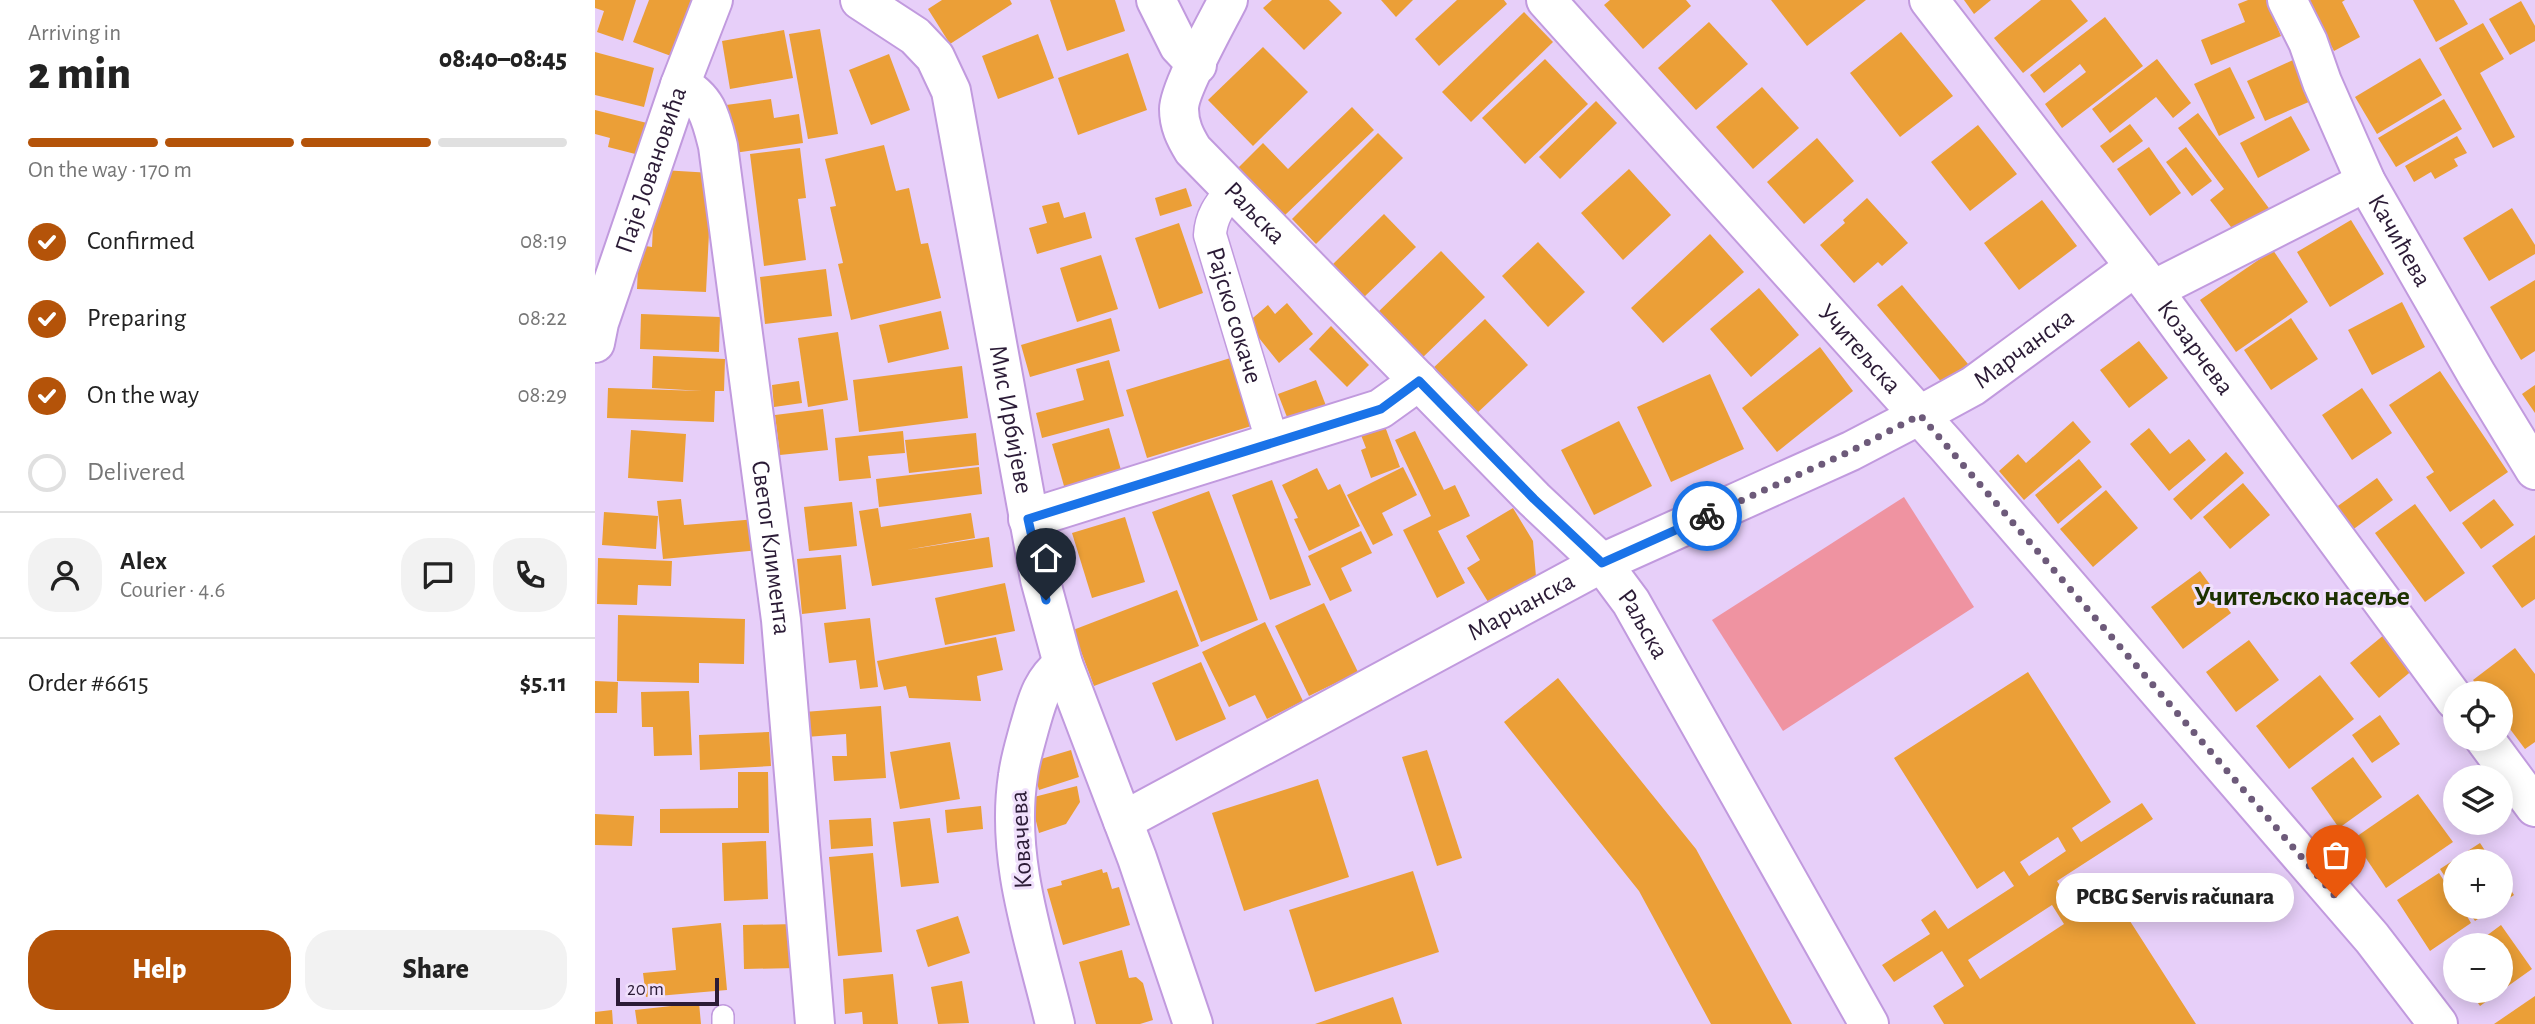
<!DOCTYPE html>
<html lang="en">
<head>
<meta charset="utf-8">
<style>
  :root { --surface:#fff; --page:#f2f2f2; --text:#222; --muted:#767676; --line:#e0e0e0; --accent:#b45309 }
  body { margin:0; font-family:"Alegreya Sans",sans-serif; background:var(--page); color:var(--text); height:100vh; display:flex; flex-direction:column; font-size:26px; white-space:nowrap }
  * { box-sizing:border-box; margin:0 }
  p { font-size:23px; color:var(--muted) }
  .icon { flex:none; width:38px; height:38px; fill:none; stroke:currentColor; stroke-width:2; stroke-linecap:round; stroke-linejoin:round }
  .map { position:relative; flex:1; overflow:hidden }
  .details { display:flex; flex-direction:column; background:var(--surface); width:595px }
  .details>* { flex:none }
  .buttons { position:absolute; left:1848px; top:681px; display:grid; gap:14px }
  .buttons a { display:grid; place-items:center; width:70px; height:70px; border-radius:50%; background:var(--surface); box-shadow:0 4px 18px #0003; font-size:35px }
  .scale { position:absolute; left:21px; bottom:18px; width:103px; box-sizing:border-box; padding-left:7px; border:4px solid #2b1b36; border-top:0; font-size:19px; line-height:24px; white-space:nowrap; color:#2b1b36; -webkit-text-stroke:5px #f0e0fc; paint-order:stroke }
  .pin { position:absolute; display:grid; place-items:center; width:60px; height:60px; color:#fff; margin:-72px -30px; border-radius:50% 50% 50% 0; rotate:-45deg; box-shadow:0 0 7px #0007 }
  .pin .icon { rotate:45deg }
  .courier { position:absolute; display:grid; place-items:center; width:70px; height:70px; margin:-35px; border:5px solid #1a73e8; border-radius:50%; background:#fff; color:#222; box-shadow:0 2px 9px #0007 }
  .bubble { position:absolute; height:49px; border-radius:24px; background:var(--surface); box-shadow:0 4px 18px #0003; font-size:23px; font-weight:800; line-height:49px; text-align:center }
  .summary em { font-style:normal; font-weight:800 }
  .summary div { display:flex; flex-direction:column-reverse }
  .summary { display:flex; align-items:center; justify-content:space-between; height:119px; padding:0 28px }
  h1 { font-size:46px; font-weight:800; line-height:52px }
  .bar { display:grid; grid-template-columns:repeat(4,1fr); gap:10px 7px; align-content:center; height:84px; padding:0 28px }
  .bar i { height:9px; border-radius:5px; background:var(--line) }
  .bar .current { background:var(--accent) }
  .bar p { grid-column:span 4 }
  .line { display:flex; align-items:center; gap:18px; padding:0 28px; border-top:2px solid var(--line) }
  .line div { flex:1 }
  .round { display:grid; place-items:center; flex:none; width:74px; height:74px; border-radius:28px; background:var(--page) }
  ol { padding:0 28px; list-style:none }
  li { display:flex; align-items:center; gap:21px; height:77px }
  li p { margin-inline-start:auto }
  li .icon { padding:7px; border-radius:50%; background:var(--accent); color:#fff; stroke-width:4 }
  li:last-child { color:var(--muted) }
  li i { width:38px; height:38px; border:4px solid var(--line); border-radius:50% }
  .primary-button { display:flex; gap:14px; margin-top:auto; padding:14px 28px }
  .primary-button a { flex:1; height:80px; border-radius:28px; background:var(--accent); color:#fff; font-size:28px; font-weight:800; line-height:80px; text-align:center }
  .primary-button a+a { background:var(--page); color:var(--text) }
  main { display:flex; flex:1; min-height:0 }
  .map>svg:first-child { display:block }
  .green { fill:#ef93a1 }
  .building { fill:#eb9f37; fill-rule:evenodd }
  .lines { fill:none; stroke-linecap:round; stroke-linejoin:round }
  .service-casing { stroke:#c19ade; stroke-width:24 }
  .pedestrian-casing { stroke:#c19ade; stroke-width:35 }
  .minor-casing { stroke:#c19ade; stroke-width:42 }
  .tertiary-casing { stroke:#c19ade; stroke-width:42 }
  .service { stroke:#fff; stroke-width:21 }
  .pedestrian { stroke:#fff; stroke-width:32 }
  .minor { stroke:#fff; stroke-width:38 }
  .tertiary { stroke:#fff; stroke-width:38 }
  .done { stroke:#6d5a7a; stroke-width:7; stroke-dasharray:0 12.6 }
  .route { stroke:#1a73e8; stroke-width:9 }
  .labels { text-anchor:middle; dominant-baseline:central; stroke-width:6; stroke-linejoin:round; paint-order:stroke }
  .street-label { font-size:26px; fill:#2b1b36; stroke:#f0e0fc }
  .neighbourhood-label { font-size:28px; font-weight:bold; fill:#1c3100; stroke:#f0e0fc }
</style>
</head>
<body>
<main>
<section class="details">
<div class="summary"><div><h1>2 min</h1><p>Arriving in</p></div><em>08:40–08:45</em></div>
<div class="bar"><i class="current"></i><i class="current"></i><i class="current"></i><i></i><p>On the way · 170 m</p></div>
<ol>
<li><svg class="icon" aria-label="check" viewBox="0 0 24 24"><path d="M5 12l5 5 9-10"/></svg>Confirmed<p>08:19</p></li>
<li><svg class="icon" aria-label="check" viewBox="0 0 24 24"><path d="M5 12l5 5 9-10"/></svg>Preparing<p>08:22</p></li>
<li><svg class="icon" aria-label="check" viewBox="0 0 24 24"><path d="M5 12l5 5 9-10"/></svg>On the way<p>08:29</p></li>
<li><i></i>Delivered</li>
</ol>
<div class="line" style="height:126px"><a class="round"><svg class="icon" aria-label="person" viewBox="0 0 24 24"><circle cx="12" cy="8" r="4"/><path d="M4 21q1-7 8-7t8 7"/></svg></a><div><b>Alex</b><p>Courier · 4.6</p></div><a class="round"><svg class="icon" aria-label="chat" viewBox="0 0 24 24"><path d="M4 5h16v11H9l-5 4z"/></svg></a><a class="round"><svg class="icon" aria-label="phone" viewBox="0 0 24 24"><path d="M5 4h4l2 5-3 2q2 4 5 5l2-3 5 2v4C11 20 4 13 5 4z"/></svg></a></div>
<div class="line" style="height:91px"><div>Order #6615</div><b>$5.11</b></div>
<div class="primary-button"><a>Help</a><a>Share</a></div>
</section>
<div class="map">
<svg width="1940" height="1024" viewBox="0 0 1940 1024">
  <rect width="100%" height="100%" fill="#e7cff9"/>
  <!-- green -->
  <path class="green" d="M1309 497 1379 607 1188 731 1117 620Z"/>
  <!-- building -->
  <g class="building">
    <path d="M0 0H41L28 41 2 32 9 11 0 8Z"/>
    <path d="M54 0H98L76 56 38 42Z"/>
    <path d="M347 0H415L417 4 355 44 333 9Z"/>
    <path d="M455 0H520L530 31 472 51Z"/>
    <path d="M677 0H734L747 13 709 50 668 8Z"/>
    <path d="M786 0H818L801 17Z"/>
    <path d="M862 0H909L912 4 844 66 820 39Z"/>
    <path d="M1015 0H1091L1096 6 1048 49 1009 5Z"/>
    <path d="M1176 0H1271L1212 46Z"/>
    <path d="M1369 0H1396L1379 14Z"/>
    <path d="M1446 0H1476L1493 21 1428 73 1399 38Z"/>
    <path d="M1653 0H1671L1686 36 1616 65 1606 40 1650 22 1643 4Z"/>
    <path d="M1713 0H1750L1747 2 1765 37 1739 51Z"/>
    <path d="M1818 0H1859L1873 24 1841 42Z"/>
    <path d="M1926 1 1940 26V41L1915 55 1894 19Z"/>
    <path d="M929 12 958 42 876 122 847 92Z"/>
    <path d="M1510 17 1548 66 1467 128 1450 104 1491 72 1485 64 1449 93 1435 75Z"/>
    <path d="M1114 22 1153 64 1101 110 1063 68Z"/>
    <path d="M1888 23 1909 59 1885 73 1920 137 1898 148 1844 48Z"/>
    <path d="M225 29 243 134 213 139 194 34Z"/>
    <path d="M189 30 198 78 135 89 127 41Z"/>
    <path d="M1306 32 1358 96 1305 137 1255 73Z"/>
    <path d="M443 34 459 78 403 99 387 56Z"/>
    <path d="M668 47 713 92 658 146 613 100Z"/>
    <path d="M0 52 59 68 49 107 0 95Z"/>
    <path d="M533 53 552 110 483 135 463 78Z"/>
    <path d="M294 54 315 110 276 125 254 70Z"/>
    <path d="M1825 58 1847 95 1782 134 1760 97Z"/>
    <path d="M950 59 993 104 930 164 887 118Z"/>
    <path d="M1562 59 1596 103 1578 118 1561 97 1515 133 1497 109Z"/>
    <path d="M1698 60 1716 101 1670 121 1652 81Z"/>
    <path d="M1635 67 1660 118 1624 136 1599 84Z"/>
    <path d="M1167 87 1204 128 1158 169 1121 127Z"/>
    <path d="M176 99 179 118 204 114 208 143 139 153 131 105Z"/>
    <path d="M1849 99 1867 129 1801 167 1783 138Z"/>
    <path d="M1001 101 1022 123 965 179 944 157Z"/>
    <path d="M757 107 779 130 689 216 643 168 668 143 693 169Z"/>
    <path d="M0 110 56 124 48 156 13 147 15 138 0 134Z"/>
    <path d="M1603 113 1676 211 1643 236 1615 200 1629 189 1583 128Z"/>
    <path d="M1696 116 1715 150 1663 178 1645 143Z"/>
    <path d="M1535 124 1548 141 1518 163 1505 146Z"/>
    <path d="M1383 125 1422 174 1375 211 1336 162Z"/>
    <path d="M783 133 808 158 721 244 697 219Z"/>
    <path d="M1862 136 1872 153 1859 159 1863 166 1840 179 1836 172 1819 182 1810 166Z"/>
    <path d="M1222 138 1259 181 1209 224 1172 182Z"/>
    <path d="M289 145 301 191 314 188 326 244 333 243 346 298 256 320 243 264 248 263 235 207 241 206 230 159Z"/>
    <path d="M1554 147 1586 193 1555 216 1522 169Z"/>
    <path d="M1591 147 1617 181 1597 196 1571 162Z"/>
    <path d="M205 148 211 198 203 199 211 260 169 266 155 154Z"/>
    <path d="M1034 169 1076 215 1028 260 986 213Z"/>
    <path d="M67 170 117 173 111 292 42 289 44 245 57 247 60 184Z"/>
    <path d="M591 188 597 206 565 216 560 198Z"/>
    <path d="M1272 198 1313 243 1287 266 1283 262 1259 283 1225 245 1250 223 1248 220Z"/>
    <path d="M1447 200 1482 246 1424 290 1389 243Z"/>
    <path d="M464 202 469 218 490 212 497 238 442 254 434 228 452 223 447 206Z"/>
    <path d="M1917 208 1940 245V254L1894 281 1868 238Z"/>
    <path d="M789 214 821 247 767 299 736 266Z"/>
    <path d="M1756 220 1789 274 1735 307 1702 252Z"/>
    <path d="M584 223 608 293 564 309 540 238Z"/>
    <path d="M1115 234 1149 272 1068 343 1036 308Z"/>
    <path d="M943 242 990 292 953 327 907 276Z"/>
    <path d="M1678 250 1713 302 1641 352 1605 300Z"/>
    <path d="M846 251 890 297 824 361 780 315Z"/>
    <path d="M506 255 523 309 482 322 465 268Z"/>
    <path d="M231 269 237 316 170 324 165 277Z"/>
    <path d="M1940 280V351L1926 360 1895 307Z"/>
    <path d="M1307 285 1378 370 1353 390 1282 305Z"/>
    <path d="M1164 288 1204 335 1156 377 1115 329Z"/>
    <path d="M1807 302 1830 347 1777 375 1753 330Z"/>
    <path d="M692 303 718 334 684 363 652 323 673 305 680 314Z"/>
    <path d="M346 311 354 349 293 363 284 325Z"/>
    <path d="M46 314 125 317 124 352 45 349Z"/>
    <path d="M516 318 525 351 435 377 426 345Z"/>
    <path d="M1696 318 1723 359 1676 390 1649 350Z"/>
    <path d="M890 319 933 365 879 416 836 370Z"/>
    <path d="M736 326 774 365 752 387 714 349Z"/>
    <path d="M243 332 253 400 213 407 203 338Z"/>
    <path d="M1544 341 1573 378 1534 408 1505 370Z"/>
    <path d="M1225 347 1258 391 1182 452 1147 408Z"/>
    <path d="M58 356 130 359 129 391H120L119 422 12 418 13 388 107 391 57 388Z"/>
    <path d="M642 356 663 424 552 458 531 390Z"/>
    <path d="M514 360 529 416 447 438 441 413 489 400 481 369Z"/>
    <path d="M367 366 373 418 264 432 258 380Z"/>
    <path d="M1845 371 1913 472 1855 512 1831 477 1839 472 1794 405Z"/>
    <path d="M1115 374 1149 449 1076 482 1042 407Z"/>
    <path d="M721 380 735 416 697 430 683 394Z"/>
    <path d="M204 381 207 403 179 407 177 385Z"/>
    <path d="M1940 385V413L1927 394Z"/>
    <path d="M1767 388 1797 433 1757 460 1727 415Z"/>
    <path d="M228 409 233 450 185 455 180 415Z"/>
    <path d="M788 421 805 467 776 478 766 450 771 448 764 430Z"/>
    <path d="M1024 421 1057 486 999 515 966 450Z"/>
    <path d="M1478 421 1496 442 1429 500 1404 471 1423 454 1431 463Z"/>
    <path d="M514 428 528 477 471 493 457 444Z"/>
    <path d="M1554 428 1575 454 1594 439 1611 460 1574 491 1535 444Z"/>
    <path d="M36 430 91 434 88 482 33 478Z"/>
    <path d="M308 431 310 453 273 456 276 478 244 481 240 438Z"/>
    <path d="M820 431 849 490 860 485 875 516 843 531 870 583 842 598 808 530 836 516 800 440Z"/>
    <path d="M381 433 384 465 314 473 310 440Z"/>
    <path d="M1631 452 1649 473 1596 520 1578 499Z"/>
    <path d="M1484 459 1507 487 1463 524 1440 495Z"/>
    <path d="M384 467 387 494 284 507 281 479Z"/>
    <path d="M808 467 822 495 787 513 798 535 778 545 752 495Z"/>
    <path d="M722 468 733 490 745 484 765 526 714 551 699 519 703 518 687 485Z"/>
    <path d="M1782 478 1798 500 1756 531 1740 508Z"/>
    <path d="M677 480 716 585 675 600 637 495Z"/>
    <path d="M1648 483 1675 515 1635 549 1608 517Z"/>
    <path d="M1511 490 1543 528 1498 567 1465 529Z"/>
    <path d="M614 491 663 620 606 642 557 512Z"/>
    <path d="M86 499 89 525 162 519 165 550 68 559 62 501Z"/>
    <path d="M1899 499 1919 525 1886 549 1867 523Z"/>
    <path d="M257 502 262 546 214 551 209 507Z"/>
    <path d="M1820 504 1870 573 1830 602 1780 533Z"/>
    <path d="M283 508 286 527 376 513 380 538 311 550 394 537 398 567 277 586 264 511Z"/>
    <path d="M918 508 938 541 941 577 895 605 872 568 885 560 871 536Z"/>
    <path d="M9 512 63 516 61 549 7 545Z"/>
    <path d="M530 517 550 582 497 598 477 533Z"/>
    <path d="M766 531 777 553 746 568 757 591 735 601 713 556Z"/>
    <path d="M1940 535V599L1927 608 1897 566Z"/>
    <path d="M246 555 251 609 207 614 202 559Z"/>
    <path d="M3 558 77 561 76 586 43 585 42 605 2 604Z"/>
    <path d="M1605 571 1636 613 1588 649 1556 607Z"/>
    <path d="M410 583 420 631 350 645 340 598Z"/>
    <path d="M582 590 604 646 499 686 478 630Z"/>
    <path d="M729 603 763 672 714 696 680 626Z"/>
    <path d="M23 615 150 619 149 664 104 663V683L22 681Z"/>
    <path d="M275 618 283 687 265 689 261 660 234 663 229 623Z"/>
    <path d="M670 622 708 701 672 719 660 695 634 707 607 652Z"/>
    <path d="M1790 634 1819 669 1784 698 1755 663Z"/>
    <path d="M401 637 408 670 382 676 386 701 314 698 311 686 289 690 282 661Z"/>
    <path d="M1654 640 1684 680 1641 712 1611 672Z"/>
    <path d="M1920 648 1940 674V742L1930 749 1906 717V693H1888L1878 680Z"/>
    <path d="M606 662 631 719 581 741 557 683Z"/>
    <path d="M1433 672 1516 802 1477 828 1486 842 1547 803 1558 819 1462 881 1484 915 1517 893 1601 1024H1349L1338 1006 1369 986 1347 951 1299 982 1287 965 1335 934 1326 920 1340 910 1353 929 1419 886 1409 871 1382 889 1299 758ZM1463 837 1471 851 1434 876 1425 862ZM1457 905 1469 924 1385 979 1373 960Z"/>
    <path d="M1725 675 1759 719 1694 769 1661 726Z"/>
    <path d="M963 678 1101 849 1197 1024H1116L1044 891 909 722Z"/>
    <path d="M0 681 23 682 22 713H0Z"/>
    <path d="M94 691 97 755 59 756 58 727H47L46 692Z"/>
    <path d="M286 706 291 778 239 781 237 756H252L251 734 211 737 209 712Z"/>
    <path d="M1785 715 1805 744 1777 763 1757 735Z"/>
    <path d="M174 732 176 766 105 770 104 735Z"/>
    <path d="M355 742 365 799 305 809 295 752Z"/>
    <path d="M476 750 484 777 444 790 436 762Z"/>
    <path d="M832 750 867 858 842 866 807 757Z"/>
    <path d="M1758 757 1787 797 1744 828 1716 788Z"/>
    <path d="M143 772H173L174 833H65V809L143 808Z"/>
    <path d="M723 779 754 877 649 911 617 813Z"/>
    <path d="M482 786 485 802 471 824 444 833 435 798Z"/>
    <path d="M1823 794 1858 842 1791 888 1758 839Z"/>
    <path d="M386 806 388 829 352 833 350 810Z"/>
    <path d="M0 814 39 816 37 846 0 845Z"/>
    <path d="M276 818 278 846 236 849 234 820Z"/>
    <path d="M335 818 344 883 306 887 298 822Z"/>
    <path d="M171 841 173 899 129 901 127 843Z"/>
    <path d="M1885 843 1897 861H1860V892L1845 869Z"/>
    <path d="M278 853 287 952 243 956 234 857Z"/>
    <path d="M507 869 508 873 512 872 517 889 524 887 535 925 468 945 452 889 467 885 466 881Z"/>
    <path d="M818 871 844 952 720 992 694 910Z"/>
    <path d="M1844 873 1860 898V906H1866L1876 923 1835 951 1802 900Z"/>
    <path d="M1906 875 1919 895 1906 904Z"/>
    <path d="M1870 906H1902L1880 921Z"/>
    <path d="M363 916 375 953 333 967 321 930Z"/>
    <path d="M126 923 132 990 51 997 48 973 81 970 77 928Z"/>
    <path d="M201 924 202 968 149 969 148 925Z"/>
    <path d="M1906 925 1937 969 1885 1006 1874 990H1906V945H1879Z"/>
    <path d="M527 950 534 978 541 977 548 983 558 1020 545 1024H501L484 962Z"/>
    <path d="M298 974 303 1024H268L267 1012 250 1014 248 979Z"/>
    <path d="M367 981 374 1023 343 1024 336 987Z"/>
    <path d="M1940 996V1024H1899Z"/>
    <path d="M798 997 807 1024H720Z"/>
    <path d="M104 1003 106 1024H42L40 1010Z"/>
    <path d="M17 1010 18 1024H0V1012Z"/>
  </g>
  <g class="lines">
    <!-- service casing -->
    <g class="service-casing">
      <path id="service" d="M128 1024V1016"/>
    </g>
    <!-- pedestrian casing -->
    <g class="pedestrian-casing">
      <g id="pedestrian">
        <path id="s1" d="M637 190C626 204 616 215 615 235L678 444"/>
      </g>
    </g>
    <!-- minor casing -->
    <g class="minor-casing">
      <g id="minor">
        <path d="M561 0 584 46 602 65"/>
        <path id="s2" d="M633 0C622 22 584 89 584 109 584 125 590 137 598 150L939 499 1007 563 1036 602 1274 1024"/>
        <path id="s3" d="M951 0 1352 446 1777 938 1843 1024"/>
        <path id="s4" d="M1334 0 1558 290 1860 700"/>
        <path id="s5" d="M1692 0 1713 42 1727 82 1771 182 1882 375 1940 470"/>
        <path id="s6" d="M85 85C112 98 116 118 123 146L186 620 220 1024"/>
        <path d="M1558 290 1771 182"/>
        <path id="s7" d="M0 343 4 323 85 85 118 0"/>
        <path d="M433 519 785 409 824 381"/>
        <path d="M1889 738 1940 807"/>
        <path id="s8" d="M528 821 1007 563 1256 451 1325 415 1378 386 1540 267"/>
        <path d="M460 1024C441 944 410 860 423 776 425 760 430 744 434 729 442 702 445 683 468 664"/>
      </g>
    </g>
    <!-- tertiary casing -->
    <g class="tertiary-casing">
      <g id="tertiary">
        <path id="s9" d="M265 0 320 36 340 57 356 91 445 579 468 664 542 858 598 1024"/>
      </g>
    </g>
    <!-- service -->
    <use href="#service" class="service"/>
    <!-- pedestrian -->
    <use href="#pedestrian" class="pedestrian"/>
    <!-- minor -->
    <use href="#minor" class="minor"/>
    <!-- tertiary -->
    <use href="#tertiary" class="tertiary"/>
  </g>
  <g class="lines">
    <!-- done -->
    <path class="done" d="M1112 516 1256 451 1325 415 1741 897"/>
    <!-- route -->
    <path class="route" d="M451 600 433 519 786 409 824 381 939 499 1007 563 1112 516"/>
  </g>
  <g class="labels">
    <!-- street labels -->
    <g class="street-label">
      <text stroke="none"><textPath href="#s7" startOffset="182">Паје Јовановића</textPath></text>
      <text stroke="none"><textPath href="#s2" startOffset="252">Раљска</textPath></text>
      <text stroke="none"><textPath href="#s5" startOffset="266">Качићева</textPath></text>
      <text stroke="none"><textPath href="#s1" startOffset="135">Рајско сокаче</textPath></text>
      <text stroke="none"><textPath href="#s8" startOffset="1018">Марчанска</textPath></text>
      <text stroke="none"><textPath href="#s4" startOffset="438">Козарчева</textPath></text>
      <text stroke="none"><textPath href="#s3" startOffset="469">Учитељска</textPath></text>
      <text stroke="none"><textPath href="#s9" startOffset="466">Мис Ирбијеве</textPath></text>
      <text stroke="none"><textPath href="#s6" startOffset="480">Светог Климента</textPath></text>
      <text stroke="none"><textPath href="#s8" startOffset="452">Марчанска</textPath></text>
      <text stroke="none"><textPath href="#s2" startOffset="819">Раљска</textPath></text>
      <text transform="translate(426 840) rotate(-93)">Ковачева</text>
    </g>
    <!-- neighbourhood labels -->
    <g class="neighbourhood-label">
      <text x="1707" y="597">Учитељско насеље</text>
    </g>
  </g>
</svg>
<div class="buttons">
<a><svg class="icon" aria-label="locate" viewBox="0 0 24 24"><circle cx="12" cy="12" r="6"/><path d="M12 2v4M12 18v4M2 12h4M18 12h4"/></svg></a>
<a><svg class="icon" aria-label="layers" viewBox="0 0 24 24"><path d="M12 4l9 5-9 5-9-5zM3 14l9 5 9-5"/></svg></a>
<a>+</a>
<a>−</a>
</div>
<div class="scale">20 m</div>
<div class="pin" style="left:1741px;top:897px;background:#ea580c"><svg class="icon" aria-label="bag" viewBox="0 0 24 24"><path d="M5 8h14l-1 12H6zM9 8a3 3 0 0 1 6 0"/></svg></div>
<div class="pin" style="left:451px;top:600px;background:#1f2937"><svg class="icon" aria-label="home" viewBox="0 0 24 24"><path d="M3 11l9-7 9 7M6 9v11h12V9"/></svg></div>
<div class="courier" style="left:1112px;top:516px"><svg class="icon" aria-label="bike" viewBox="0 0 24 24"><circle cx="6" cy="16" r="4"/><circle cx="18" cy="16" r="4"/><path d="M6 16l4-8h5l3 8M10 8l3 8H6M13 5h3"/></svg></div>
<div class="bubble" style="left:1461px;top:873px;width:238px">PCBG Servis računara</div>
</div>
</main>
</body>
</html>
